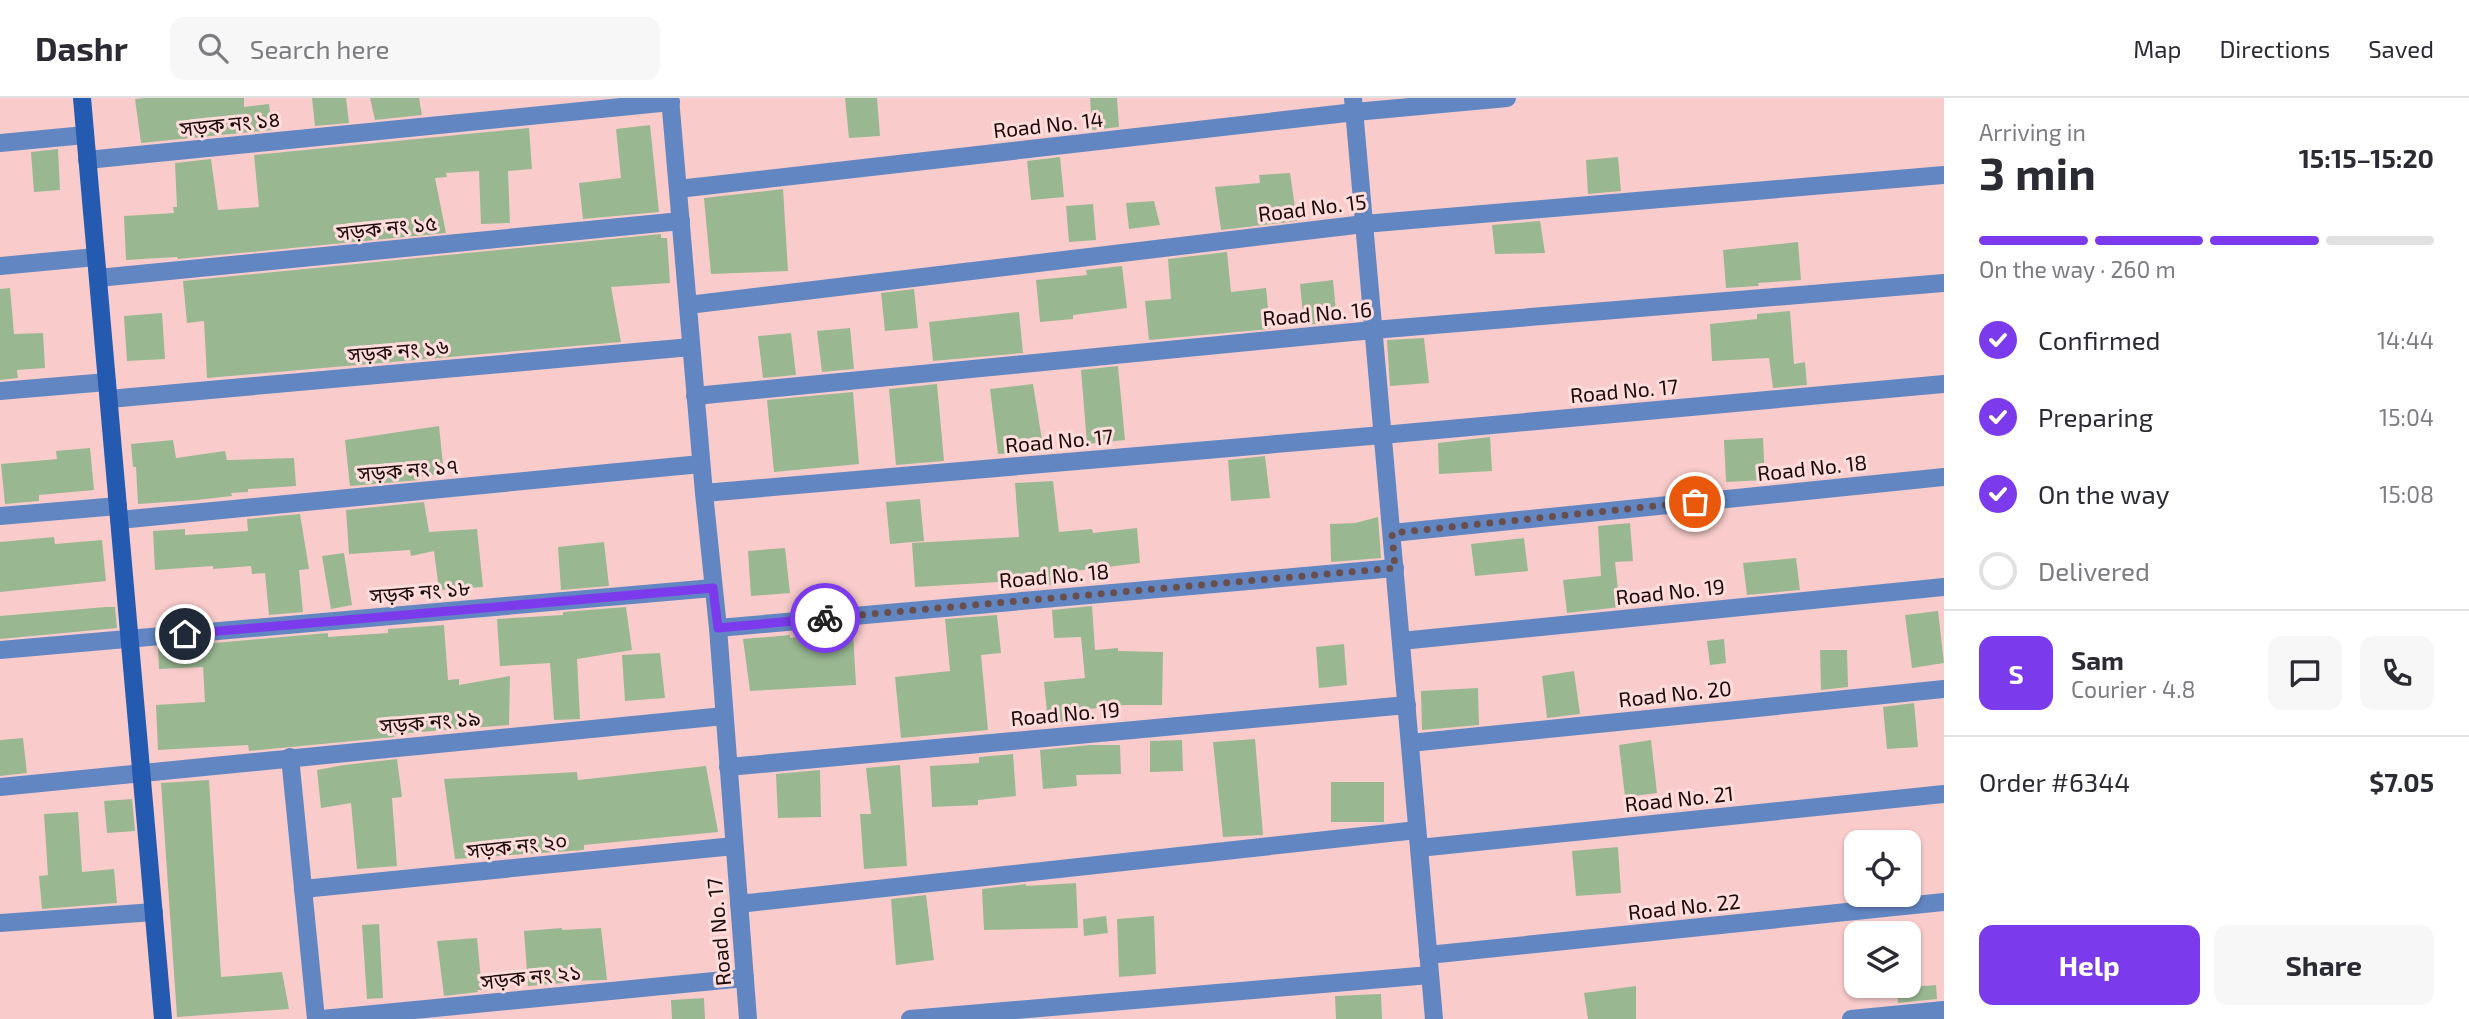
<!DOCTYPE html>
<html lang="en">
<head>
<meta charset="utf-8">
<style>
  :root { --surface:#fff; --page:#f7f7f7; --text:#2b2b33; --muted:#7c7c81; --line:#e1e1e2; --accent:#7c3aed }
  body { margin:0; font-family:"Exo 2","Noto Sans Bengali",sans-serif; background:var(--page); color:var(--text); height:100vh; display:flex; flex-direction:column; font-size:26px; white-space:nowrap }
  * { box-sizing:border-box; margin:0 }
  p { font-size:23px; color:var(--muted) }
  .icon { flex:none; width:38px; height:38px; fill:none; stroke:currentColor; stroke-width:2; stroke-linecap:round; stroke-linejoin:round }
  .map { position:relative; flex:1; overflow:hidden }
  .details { display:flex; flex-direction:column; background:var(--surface); width:525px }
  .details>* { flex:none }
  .tools { position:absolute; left:1844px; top:732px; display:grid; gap:14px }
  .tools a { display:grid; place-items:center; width:77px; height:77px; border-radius:14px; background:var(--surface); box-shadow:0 2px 5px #0004; font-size:35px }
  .pin { position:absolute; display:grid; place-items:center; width:60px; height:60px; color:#fff; margin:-30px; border:4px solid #fff; border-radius:50%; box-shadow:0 2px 7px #0007 }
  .courier { position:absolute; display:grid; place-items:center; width:70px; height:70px; margin:-35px; border:5px solid #7c3aed; border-radius:50%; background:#fff; color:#222; box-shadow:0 2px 9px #0007 }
  .headline em { font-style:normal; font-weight:700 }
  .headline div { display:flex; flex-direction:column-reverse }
  .headline { display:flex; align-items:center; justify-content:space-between; height:119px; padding:0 35px }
  h1 { font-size:46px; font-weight:700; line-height:52px }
  .bar { display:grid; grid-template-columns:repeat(4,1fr); gap:10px 7px; align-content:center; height:84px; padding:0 35px }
  .bar i { height:9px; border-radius:5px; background:var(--line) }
  .bar .active { background:var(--accent) }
  .bar p { grid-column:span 4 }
  .line { display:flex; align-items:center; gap:18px; padding:0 35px; border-top:2px solid var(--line) }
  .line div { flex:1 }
  .round { display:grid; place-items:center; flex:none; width:74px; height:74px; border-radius:14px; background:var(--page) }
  ol { padding:0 35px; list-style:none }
  li { display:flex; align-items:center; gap:21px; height:77px }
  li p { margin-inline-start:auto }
  li .icon { padding:7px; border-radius:50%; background:var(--accent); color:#fff; stroke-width:4 }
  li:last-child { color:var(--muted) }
  li i { width:38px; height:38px; border:4px solid var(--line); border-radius:50% }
  .button { display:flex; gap:14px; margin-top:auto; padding:14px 35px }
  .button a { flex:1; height:80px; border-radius:14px; background:var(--accent); color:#fff; font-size:28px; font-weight:700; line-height:80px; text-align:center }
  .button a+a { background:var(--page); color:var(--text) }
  header { display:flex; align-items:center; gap:42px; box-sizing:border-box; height:98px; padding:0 35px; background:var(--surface); border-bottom:2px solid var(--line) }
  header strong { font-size:33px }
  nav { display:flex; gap:38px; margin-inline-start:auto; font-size:24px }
  .search { width:490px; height:63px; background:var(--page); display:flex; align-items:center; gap:18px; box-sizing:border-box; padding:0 24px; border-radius:14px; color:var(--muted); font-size:26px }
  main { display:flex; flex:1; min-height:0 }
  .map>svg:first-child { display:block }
  .building { fill:#99b892 }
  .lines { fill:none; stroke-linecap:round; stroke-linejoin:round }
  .street { stroke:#6286c2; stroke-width:18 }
  .secondary { stroke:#255ab1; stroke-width:18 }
  .done { stroke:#694e4e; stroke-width:7; stroke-dasharray:0 12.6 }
  .route { stroke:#7c3aed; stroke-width:9 }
  .labels { text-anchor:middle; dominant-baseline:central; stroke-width:6; stroke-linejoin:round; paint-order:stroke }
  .street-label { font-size:21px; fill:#1c0a0a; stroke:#ffdddc }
</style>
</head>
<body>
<header>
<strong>Dashr</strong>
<div class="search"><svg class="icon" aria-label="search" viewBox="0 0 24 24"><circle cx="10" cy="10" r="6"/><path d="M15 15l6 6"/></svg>Search here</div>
<nav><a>Map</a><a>Directions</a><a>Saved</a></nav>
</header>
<main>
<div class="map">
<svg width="1944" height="921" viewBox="0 0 1944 921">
  <rect width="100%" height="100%" fill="#f9cccb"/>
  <!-- building -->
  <g class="building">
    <path d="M146 0H244V9L269 6 272 32 141 45 135 1Z"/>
    <path d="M312 0H346L349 25 315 28Z"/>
    <path d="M370 0H419L422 17 375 22Z"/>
    <path d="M845 0H877L880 38 849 40Z"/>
    <path d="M1090 0H1117L1119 29 1092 32Z"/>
    <path d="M650 27 659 114 583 121 579 85 621 80 616 31Z"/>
    <path d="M529 30 532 71 508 73 510 125 481 126 479 73 446 75 447 79 435 80 446 135 178 161 177 159 126 162 124 118 174 115 173 109H177L175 65 211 61 218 112 259 109 254 57Z"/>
    <path d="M58 51 60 92 34 94 31 54Z"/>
    <path d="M1060 59 1064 99 1031 102 1027 63Z"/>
    <path d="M1618 59 1621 93 1588 96 1586 62Z"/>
    <path d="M1290 75 1297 123 1221 132 1215 89 1260 85 1259 77Z"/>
    <path d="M783 91 788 173 711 176 704 100Z"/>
    <path d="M1154 103 1160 127 1129 131 1126 105Z"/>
    <path d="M1093 106 1096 142 1069 144 1066 108Z"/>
    <path d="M1540 123 1545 155 1495 156 1492 127Z"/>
    <path d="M661 136V140H667L670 185 611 189 621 244 207 280 204 223 187 225 183 183Z"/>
    <path d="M1798 144 1801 182 1758 185 1759 188 1726 190 1723 152Z"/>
    <path d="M1227 154 1231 194 1266 190 1270 231 1149 242 1145 203 1171 201 1168 161Z"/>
    <path d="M1122 168 1127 210 1073 217V221L1040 224 1036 182 1087 177 1086 172Z"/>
    <path d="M1333 182 1337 224 1304 227 1300 186Z"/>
    <path d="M10 190 14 236 43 235 45 270 17 272 18 280 0 282V191Z"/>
    <path d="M914 191 918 230 885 233 881 195Z"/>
    <path d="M1790 213 1794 266 1805 264 1807 287 1773 290 1769 260 1712 263 1710 226 1757 221V216Z"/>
    <path d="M1019 214 1023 255 933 263 929 224Z"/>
    <path d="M162 215 165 261 127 263 124 218Z"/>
    <path d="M850 230 854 271 822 274 817 233Z"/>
    <path d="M791 235 796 277 763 280 758 238Z"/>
    <path d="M1424 240 1429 285 1390 288 1387 242Z"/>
    <path d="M1118 268 1125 342 1087 346 1081 272Z"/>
    <path d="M937 286 944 363 896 367 889 291Z"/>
    <path d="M1033 286 1044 354 998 356 990 291Z"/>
    <path d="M853 294 859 366 774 374 767 302Z"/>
    <path d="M439 328 444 376 419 378 420 382 350 388 345 342Z"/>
    <path d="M1490 339 1492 373 1439 376 1438 345Z"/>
    <path d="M1763 340 1765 382 1726 384 1724 342Z"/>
    <path d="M173 342 176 360 225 353 227 362 294 360 296 388 248 391V394L231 395 232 398 197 402 138 406 136 369H133L131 346Z"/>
    <path d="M90 350 94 392 39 397V403L5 406 1 366 57 361 56 353Z"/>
    <path d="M1265 358 1270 400 1231 403 1228 362Z"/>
    <path d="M1053 383 1059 434 1092 431 1093 435 1137 430 1140 465 1050 476 1051 487 1017 490 1016 483 915 489 912 445 1019 439 1015 385Z"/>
    <path d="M920 401 924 443 890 446 886 404Z"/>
    <path d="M424 404 429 434 477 431 483 489 439 492 434 453 411 458 410 452 349 456 346 412Z"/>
    <path d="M300 416 309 471 299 472 303 514 269 517 265 475 252 476 251 468 213 471V468L155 472 153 433 185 431V437L248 433 247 421Z"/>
    <path d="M1378 419 1381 460 1331 464 1330 426 1355 425Z"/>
    <path d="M1630 425 1633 463 1615 464 1620 509 1567 515 1563 482 1601 478 1598 428Z"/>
    <path d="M54 439 55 446 102 442 106 483 0 494V444Z"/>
    <path d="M1524 440 1528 473 1475 478 1471 446Z"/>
    <path d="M604 444 609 488 561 492 558 449Z"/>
    <path d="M785 450 790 495 751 498 748 453Z"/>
    <path d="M344 455 352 507 331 511 322 458Z"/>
    <path d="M1796 460 1800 492 1747 497 1743 465Z"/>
    <path d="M1092 508 1095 552 1118 550V553L1163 554 1162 607H1124L1081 612 1082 622 1048 625 1044 584 1085 580 1081 539 1054 540 1052 512Z"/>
    <path d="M106 509H115L117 530 0 541V518Z"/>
    <path d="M626 509 632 552 577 561 580 621 554 622 550 565 500 568 497 521 563 517V514Z"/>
    <path d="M1938 513 1944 565 1912 570 1905 517Z"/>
    <path d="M997 517 1001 555 981 557 988 632 901 640 895 579 950 573 945 521Z"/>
    <path d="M444 527 448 582 459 581V587L510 578 509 627 394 636V639L270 651 249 653 248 647 158 652 156 607 205 604 203 569 159 571 158 550 328 535V539L388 535V531Z"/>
    <path d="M853 534 856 587 750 593 743 541 790 537V540Z"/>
    <path d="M1724 541 1726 565 1710 567 1707 543Z"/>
    <path d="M1344 546 1347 587 1319 590 1316 549Z"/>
    <path d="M1820 552H1847L1848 589 1821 592Z"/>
    <path d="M660 555 665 600 625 603 622 557Z"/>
    <path d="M1574 573 1580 616 1547 620 1542 578Z"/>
    <path d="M1478 590 1479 627 1422 632 1421 593Z"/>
    <path d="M1914 605 1918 649 1887 651 1883 609Z"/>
    <path d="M23 640 27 675 0 678V642Z"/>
    <path d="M1255 641 1263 737 1223 739 1213 644Z"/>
    <path d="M1182 642 1183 673 1150 674V643Z"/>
    <path d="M1651 642 1657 695 1625 699 1619 647Z"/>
    <path d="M1090 647H1120L1121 676 1076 677 1077 688 1043 691 1040 652Z"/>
    <path d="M1013 656 1016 698 978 702V707L932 709 930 668 979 665V659Z"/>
    <path d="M397 661 402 699 392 700 397 768 357 771 351 705 321 710 317 672 344 667Z"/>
    <path d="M900 667 907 768 864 771 860 716H871L866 670Z"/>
    <path d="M706 668 718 734 584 747V752L455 761 444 681 577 674 578 682Z"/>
    <path d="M820 672 821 719 778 720 776 676Z"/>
    <path d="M209 682 221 879 282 874 289 911 177 919 161 685Z"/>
    <rect x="1331" y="684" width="53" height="40"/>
    <path d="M132 701 135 733 107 735 104 703Z"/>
    <path d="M78 714 82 774 114 771 117 805 42 811 39 778 48 777 44 716Z"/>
    <path d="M1618 749 1621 795 1576 798 1572 753Z"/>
    <path d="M1076 785 1078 830 984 832 982 791 1026 786V788Z"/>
    <path d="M926 797 934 862 896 867 891 801Z"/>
    <path d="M1106 818 1108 835 1084 838 1083 821Z"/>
    <path d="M1154 818 1156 876 1119 879 1117 821Z"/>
    <path d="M379 826 383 900 367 901 362 827Z"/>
    <path d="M562 830V832L601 830 607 882 564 883V885L528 888 524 833Z"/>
    <path d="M477 840 482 892H477L478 894 444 898 437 843Z"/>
    <path d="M1936 887 1937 901 1898 905 1897 890Z"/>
    <path d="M1636 888V921H1588L1584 895Z"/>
    <path d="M1381 896 1382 921H1336L1335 898Z"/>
    <path d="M704 900 705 921H672L671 902Z"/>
  </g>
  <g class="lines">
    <!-- street -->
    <g class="street">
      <path d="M670 0 704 395 718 530 748 921"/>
      <path d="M1353 0 1434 921"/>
      <path d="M0 45 85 37"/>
      <path d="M87 62 671 4"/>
      <path d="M678 91 1355 14 1507 0"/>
      <path d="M0 168 96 159"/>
      <path d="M98 180 681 123"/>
      <path d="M688 207 1364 126 1944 77"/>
      <path d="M0 293 107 284"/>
      <path d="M695 298 1373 232 1944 185"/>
      <path d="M109 301 691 249"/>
      <path d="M704 395 1382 337 1944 286"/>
      <path d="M0 418 118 408"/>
      <path d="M119 422 701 366"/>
      <path d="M1392 435 1944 379"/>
      <path d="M718 530 1395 470"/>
      <path d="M1401 543 1944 489"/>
      <path d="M0 552 713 490"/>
      <path d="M1410 645 1944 591"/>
      <path d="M290 659 316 921"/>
      <path d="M728 669 1407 607"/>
      <path d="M0 689 724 618"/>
      <path d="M1419 750 1944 696"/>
      <path d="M303 791 734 748"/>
      <path d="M739 806 1417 732"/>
      <path d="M0 825 154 814"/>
      <path d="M1428 857 1944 804"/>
      <path d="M322 921 745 880"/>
      <path d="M910 921 1430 877"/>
      <path d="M1851 921 1944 912"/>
    </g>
    <!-- secondary -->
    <path class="secondary" d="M82 0 163 921"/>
  </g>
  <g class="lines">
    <!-- done -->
    <path class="done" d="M825 520 1395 470 1392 435 1695 404"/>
    <!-- route -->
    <path class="route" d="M185 536 713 490 718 530 825 520"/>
  </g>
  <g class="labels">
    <!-- street labels -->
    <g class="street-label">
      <text transform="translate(230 25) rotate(-6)">সড়ক নং ১৪</text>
      <text transform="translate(1048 26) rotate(-6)">Road No. 14</text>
      <text transform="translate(1312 109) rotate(-7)">Road No. 15</text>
      <text transform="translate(387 129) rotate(-6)">সড়ক নং ১৫</text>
      <text transform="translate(1317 215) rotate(-5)">Road No. 16</text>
      <text transform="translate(398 252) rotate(-5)">সড়ক নং ১৬</text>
      <text transform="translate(1624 292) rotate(-5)">Road No. 17</text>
      <text transform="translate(1059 342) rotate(-5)">Road No. 17</text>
      <text transform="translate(1812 369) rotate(-6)">Road No. 18</text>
      <text transform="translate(408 371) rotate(-5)">সড়ক নং ১৭</text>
      <text transform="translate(1054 477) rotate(-5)">Road No. 18</text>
      <text transform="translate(420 493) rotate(-5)">সড়ক নং ১৮</text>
      <text transform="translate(1670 493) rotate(-6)">Road No. 19</text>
      <text transform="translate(1675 595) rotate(-6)">Road No. 20</text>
      <text transform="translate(1065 615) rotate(-5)">Road No. 19</text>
      <text transform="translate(430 623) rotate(-5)">সড়ক নং ১৯</text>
      <text transform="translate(1679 700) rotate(-6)">Road No. 21</text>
      <text transform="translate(517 747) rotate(-6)">সড়ক নং ২০</text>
      <text transform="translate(1684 808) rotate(-6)">Road No. 22</text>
      <text transform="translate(718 834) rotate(-95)">Road No. 17</text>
      <text transform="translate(531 878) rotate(-6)">সড়ক নং ২১</text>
    </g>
  </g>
</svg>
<div class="tools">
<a><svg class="icon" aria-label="locate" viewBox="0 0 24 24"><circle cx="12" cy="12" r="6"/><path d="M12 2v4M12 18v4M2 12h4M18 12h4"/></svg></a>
<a><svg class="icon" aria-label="layers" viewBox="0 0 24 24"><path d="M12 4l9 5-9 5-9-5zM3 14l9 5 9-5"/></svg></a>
</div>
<div class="pin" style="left:1695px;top:404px;background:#ea580c"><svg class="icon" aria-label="bag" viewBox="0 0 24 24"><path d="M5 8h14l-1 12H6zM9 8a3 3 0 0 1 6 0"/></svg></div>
<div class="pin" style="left:185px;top:536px;background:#1f2937"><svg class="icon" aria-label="home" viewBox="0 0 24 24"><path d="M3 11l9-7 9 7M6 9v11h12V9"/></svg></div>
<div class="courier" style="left:825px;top:520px"><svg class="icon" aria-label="bike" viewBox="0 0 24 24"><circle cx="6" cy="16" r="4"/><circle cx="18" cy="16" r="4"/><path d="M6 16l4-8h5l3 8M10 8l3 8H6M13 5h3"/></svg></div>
</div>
<section class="details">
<div class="headline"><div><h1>3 min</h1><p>Arriving in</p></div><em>15:15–15:20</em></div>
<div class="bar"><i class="active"></i><i class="active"></i><i class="active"></i><i></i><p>On the way · 260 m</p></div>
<ol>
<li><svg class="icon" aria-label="check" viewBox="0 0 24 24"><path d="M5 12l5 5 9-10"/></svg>Confirmed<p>14:44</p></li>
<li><svg class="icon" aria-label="check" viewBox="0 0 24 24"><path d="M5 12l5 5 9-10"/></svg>Preparing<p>15:04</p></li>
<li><svg class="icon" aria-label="check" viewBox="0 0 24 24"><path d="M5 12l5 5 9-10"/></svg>On the way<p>15:08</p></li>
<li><i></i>Delivered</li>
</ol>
<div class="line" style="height:126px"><b class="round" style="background:var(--accent);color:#fff">S</b><div><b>Sam</b><p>Courier · 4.8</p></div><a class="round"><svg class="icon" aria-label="chat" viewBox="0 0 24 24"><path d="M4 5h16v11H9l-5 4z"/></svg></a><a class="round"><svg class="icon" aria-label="phone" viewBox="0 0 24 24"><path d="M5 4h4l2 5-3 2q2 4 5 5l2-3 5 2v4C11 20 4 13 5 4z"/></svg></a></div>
<div class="line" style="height:91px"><div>Order #6344</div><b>$7.05</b></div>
<div class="button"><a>Help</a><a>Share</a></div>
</section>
</main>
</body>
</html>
